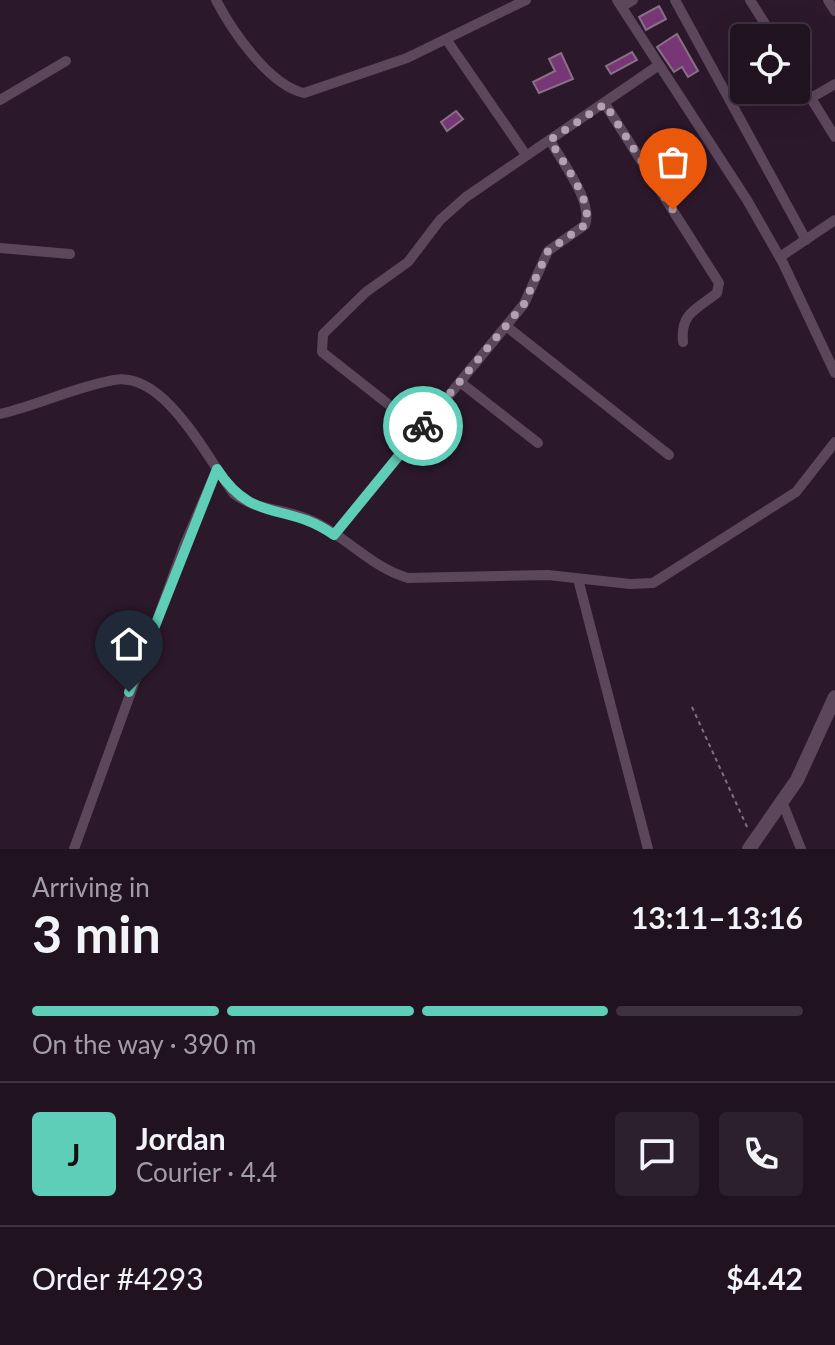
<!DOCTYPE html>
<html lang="en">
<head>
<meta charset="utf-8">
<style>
  :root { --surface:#211220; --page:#2d202d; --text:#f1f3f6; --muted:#a29ea5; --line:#3e323e; --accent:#5eceb8 }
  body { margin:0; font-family:Lato,sans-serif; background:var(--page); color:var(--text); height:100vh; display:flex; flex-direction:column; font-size:30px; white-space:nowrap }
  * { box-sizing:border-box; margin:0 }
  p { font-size:26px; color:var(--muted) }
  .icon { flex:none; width:44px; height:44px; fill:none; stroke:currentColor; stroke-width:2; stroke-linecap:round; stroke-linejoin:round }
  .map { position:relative; height:849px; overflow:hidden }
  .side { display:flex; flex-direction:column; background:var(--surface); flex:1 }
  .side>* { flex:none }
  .buttons { position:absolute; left:730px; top:24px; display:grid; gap:16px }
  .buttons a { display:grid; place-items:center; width:80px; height:80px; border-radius:8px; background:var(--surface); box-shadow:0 8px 32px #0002,0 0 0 2px var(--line); font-size:40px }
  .pin { position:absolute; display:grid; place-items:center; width:68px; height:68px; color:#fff; margin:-82px -34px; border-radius:50% 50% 50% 0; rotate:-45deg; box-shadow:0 0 8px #0007 }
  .pin .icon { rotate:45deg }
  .courier { position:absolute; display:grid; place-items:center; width:80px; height:80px; margin:-40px; border:6px solid #5eceb8; border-radius:50%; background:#fff; color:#222; box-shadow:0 2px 10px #0007 }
  .summary em { font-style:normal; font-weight:700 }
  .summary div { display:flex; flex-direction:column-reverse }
  .summary { display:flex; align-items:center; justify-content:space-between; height:136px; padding:0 32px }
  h1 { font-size:52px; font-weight:700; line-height:60px }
  .bar { display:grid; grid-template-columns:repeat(4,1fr); gap:12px 8px; align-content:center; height:96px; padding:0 32px }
  .bar i { height:10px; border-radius:6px; background:var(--line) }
  .bar .on { background:var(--accent) }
  .bar p { grid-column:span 4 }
  .line { display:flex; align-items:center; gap:20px; padding:0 32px; border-top:2px solid var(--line) }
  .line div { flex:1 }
  .round { display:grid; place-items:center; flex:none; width:84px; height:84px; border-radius:8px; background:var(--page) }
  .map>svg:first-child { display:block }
  .building { fill:#773675; stroke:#887086; stroke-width:2 }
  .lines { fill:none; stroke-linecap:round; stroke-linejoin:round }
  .path { stroke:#816f80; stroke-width:2; stroke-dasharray:4 4; stroke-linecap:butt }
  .minor { stroke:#5c465b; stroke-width:10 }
  .tertiary { stroke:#5c465b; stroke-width:14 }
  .done { stroke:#b2a2b1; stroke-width:8; stroke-dasharray:0 14.4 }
  .route { stroke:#5eceb8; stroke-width:10 }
</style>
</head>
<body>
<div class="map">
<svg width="835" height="849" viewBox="0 0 835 849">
  <rect width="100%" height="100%" fill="#2c182b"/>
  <!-- building -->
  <g class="building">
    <path d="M659 6 666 19 646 30 639 17Z"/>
    <path d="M677 34 698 71 688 77 682 67 674 72 657 47Z"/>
    <path d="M632 52 637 60 611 74 606 66Z"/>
    <path d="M561 53 573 79 539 93 533 82 555 71 549 59Z"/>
    <path d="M456 111 463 119 447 131 441 122Z"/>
  </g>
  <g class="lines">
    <!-- path -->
    <path class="path" d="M692 707 748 829"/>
    <!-- minor -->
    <g class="minor">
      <path d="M216 0C232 31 269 85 304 93L407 58 526 0"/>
      <path d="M617 0 747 200 783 263 835 373"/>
      <path d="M675 0 806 240"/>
      <path d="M750 0 774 38"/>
      <path d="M828 0 835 11"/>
      <path d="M623 6 633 0"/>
      <path d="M446 39 526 155"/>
      <path d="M796 74 835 137"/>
      <path d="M811 98 835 84"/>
      <path d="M0 100 66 61"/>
      <path d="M605 104 719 283 717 293C697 309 680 313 683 342"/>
      <path d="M0 248 70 254"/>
      <path d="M780 257 835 220"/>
      <path d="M506 326 669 455"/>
      <path d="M460 382 538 443"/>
      <path d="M0 414C38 405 75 387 114 380 165 371 207 458 234 494 256 510 280 508 305 518 343 532 369 567 408 578L548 575 630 584 653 583 796 492 835 442"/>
      <path d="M421 430 322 352 323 334 366 292 408 262 440 220 466 197 659 65"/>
      <path d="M334 535 524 304 548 251 585 225C594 202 561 161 550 140"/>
      <path d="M578 579 648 849"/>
      <path d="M783 804 801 849"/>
      <path d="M74 849 184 546 217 469"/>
    </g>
    <!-- tertiary -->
    <path class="tertiary" d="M749 849 797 780 835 697"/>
  </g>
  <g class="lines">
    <!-- done -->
    <path class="done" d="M423 426 524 304 548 251 585 225C595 202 561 161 550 140L605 104 673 210"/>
    <!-- route -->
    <path class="route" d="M129 692 217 469C253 525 286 501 334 535L423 426"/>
  </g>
</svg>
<div class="buttons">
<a><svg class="icon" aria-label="locate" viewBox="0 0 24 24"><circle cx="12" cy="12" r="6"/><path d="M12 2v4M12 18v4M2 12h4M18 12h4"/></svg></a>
</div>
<div class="pin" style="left:673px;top:210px;background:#ea580c"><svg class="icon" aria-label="bag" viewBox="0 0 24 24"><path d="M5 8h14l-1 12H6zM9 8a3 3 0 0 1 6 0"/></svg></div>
<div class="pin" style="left:129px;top:692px;background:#1f2937"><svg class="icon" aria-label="home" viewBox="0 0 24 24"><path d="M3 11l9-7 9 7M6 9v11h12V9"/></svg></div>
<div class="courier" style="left:423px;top:426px"><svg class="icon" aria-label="bike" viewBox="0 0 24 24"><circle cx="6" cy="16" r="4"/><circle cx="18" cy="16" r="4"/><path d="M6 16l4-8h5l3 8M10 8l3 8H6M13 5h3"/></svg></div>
</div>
<section class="side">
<div class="summary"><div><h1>3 min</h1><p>Arriving in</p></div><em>13:11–13:16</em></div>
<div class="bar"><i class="on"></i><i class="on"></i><i class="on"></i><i></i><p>On the way · 390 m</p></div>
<div class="line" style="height:144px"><b class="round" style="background:var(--accent);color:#111">J</b><div><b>Jordan</b><p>Courier · 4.4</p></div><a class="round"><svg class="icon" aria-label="chat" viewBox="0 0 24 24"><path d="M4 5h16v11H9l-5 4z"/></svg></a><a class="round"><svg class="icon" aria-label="phone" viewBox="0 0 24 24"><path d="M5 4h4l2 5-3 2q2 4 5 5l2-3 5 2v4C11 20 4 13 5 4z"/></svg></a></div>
<div class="line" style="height:104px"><div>Order #4293</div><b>$4.42</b></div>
</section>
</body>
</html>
